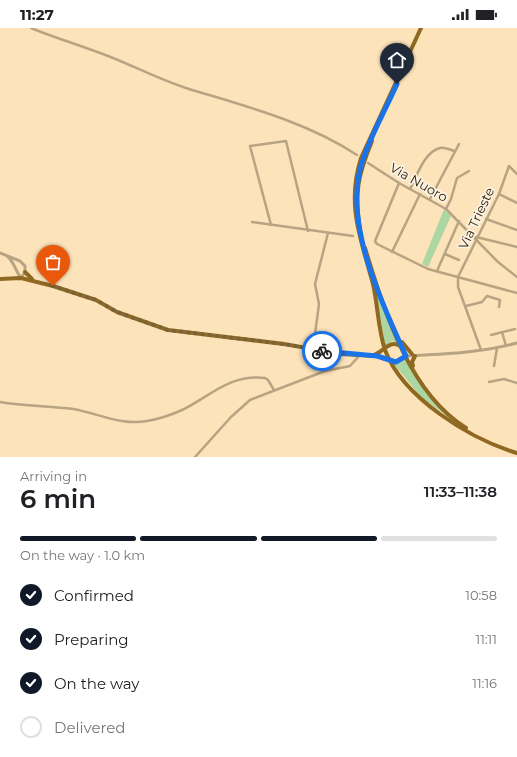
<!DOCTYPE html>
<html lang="en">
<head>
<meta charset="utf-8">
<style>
  :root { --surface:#fff; --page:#f2f2f2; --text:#202124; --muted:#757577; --line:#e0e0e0; --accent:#111827 }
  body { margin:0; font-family:Montserrat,sans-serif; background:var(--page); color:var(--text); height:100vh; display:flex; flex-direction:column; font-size:15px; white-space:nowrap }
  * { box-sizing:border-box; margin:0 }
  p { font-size:13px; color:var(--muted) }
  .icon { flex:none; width:22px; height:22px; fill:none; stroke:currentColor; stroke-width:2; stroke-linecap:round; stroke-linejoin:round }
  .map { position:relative; height:429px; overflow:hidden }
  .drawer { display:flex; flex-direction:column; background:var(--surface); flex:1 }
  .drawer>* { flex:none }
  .pin { position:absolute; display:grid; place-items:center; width:34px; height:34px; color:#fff; margin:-41px -17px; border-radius:50% 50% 50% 0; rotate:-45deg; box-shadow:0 0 4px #0007 }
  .pin .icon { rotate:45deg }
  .courier { position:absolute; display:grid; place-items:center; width:40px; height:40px; margin:-20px; border:3px solid #1a73e8; border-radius:50%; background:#fff; color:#222; box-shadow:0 1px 5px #0007 }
  .head em { font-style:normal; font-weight:600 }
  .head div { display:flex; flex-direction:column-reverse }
  .head { display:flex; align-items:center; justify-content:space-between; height:68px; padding:0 20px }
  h1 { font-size:26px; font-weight:600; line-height:30px }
  .bar { display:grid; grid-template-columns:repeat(4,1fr); gap:6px 4px; align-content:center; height:48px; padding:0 20px }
  .bar i { height:5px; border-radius:3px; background:var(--line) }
  .bar .current { background:var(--accent) }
  .bar p { grid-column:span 4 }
  ol { padding:0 20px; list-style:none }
  li { display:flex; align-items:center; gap:12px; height:44px }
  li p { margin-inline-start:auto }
  li .icon { padding:4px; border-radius:50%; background:var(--accent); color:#fff; stroke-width:4 }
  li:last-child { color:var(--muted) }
  li i { width:22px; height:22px; border:2px solid var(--line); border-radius:50% }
  .status { display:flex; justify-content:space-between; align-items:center; height:28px; padding:0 20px; background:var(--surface); direction:ltr }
  .status svg { height:11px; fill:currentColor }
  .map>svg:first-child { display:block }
  .green { fill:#acd6a2 }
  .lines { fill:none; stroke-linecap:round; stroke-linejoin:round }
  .minor { stroke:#b8a382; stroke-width:2.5 }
  .tertiary { stroke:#b8a382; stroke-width:3 }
  .primary { stroke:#8f6922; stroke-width:4 }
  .done { stroke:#756241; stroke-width:4; stroke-dasharray:0 7.2 }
  .route { stroke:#1a73e8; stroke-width:5 }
  .labels { text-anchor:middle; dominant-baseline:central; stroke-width:3.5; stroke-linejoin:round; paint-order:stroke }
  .street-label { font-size:13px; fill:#2c1c00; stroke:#fcf3e5 }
</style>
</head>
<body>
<div class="status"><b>11:27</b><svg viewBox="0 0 49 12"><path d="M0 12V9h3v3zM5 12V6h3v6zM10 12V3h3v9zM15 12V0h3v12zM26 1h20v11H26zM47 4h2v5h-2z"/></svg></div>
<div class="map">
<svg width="517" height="429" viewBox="0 0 517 429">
  <rect width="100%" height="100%" fill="#fde3ba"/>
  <!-- green -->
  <g class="green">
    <path d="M444 181 451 188 428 239 422 236Z"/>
    <path d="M375 258 398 315 392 313 385 318Z"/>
    <path d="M405 330 438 379 452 392 421 369 393 335H400Z"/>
  </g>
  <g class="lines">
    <!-- minor -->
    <g class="minor">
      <path d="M31 0C58 11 86 19 113 30 138 40 163 53 189 61 245 78 307 94 357 127"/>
      <path d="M368 135 399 155 446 181 498 234 517 249"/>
      <path d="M399 155 375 213 377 216 428 241 517 265"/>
      <path d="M410 161C417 148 424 124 440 120 445 119 450 122 455 123"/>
      <path d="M499 166 517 175"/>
      <path d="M430 171 459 116"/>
      <path d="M446 181 451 171 457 150 469 143"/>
      <path d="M486 191 517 202"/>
      <path d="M252 194 353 208"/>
      <path d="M271 197 250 118 286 113 308 203"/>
      <path d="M476 209 517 219"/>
      <path d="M392 224 420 166"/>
      <path d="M445 226 459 232"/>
      <path d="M437 243 459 193"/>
      <path d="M466 278 482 274 487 268 500 272 499 279"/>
      <path d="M502 304 506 318"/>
      <path d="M491 307 515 301"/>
      <path d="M313 321 319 276 315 256 328 205"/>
      <path d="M481 322 458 259V249L499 166 509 138 517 146"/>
      <path d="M494 338 497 320"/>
      <path d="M489 354 504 351 517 355"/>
      <path d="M0 374C24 378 48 378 73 381 97 385 122 398 147 393 159 391 171 387 182 382 211 368 229 346 265 350L268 352 274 362"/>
      <path d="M195 429 231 389 250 372 325 343 350 338 359 328"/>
    </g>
    <!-- tertiary -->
    <g class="tertiary">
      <path d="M0 225 20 233 25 238V244L21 250C15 243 15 235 8 229"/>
      <path d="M406 328C444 326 480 325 517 315"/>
    </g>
    <!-- primary -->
    <g class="primary">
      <path d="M421 0 361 130C346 177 361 211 373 256 378 278 378 301 385 322 403 370 470 411 517 425"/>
      <path d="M360 202C354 165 358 147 372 113"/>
      <path d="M365 220C384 281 408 364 466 400"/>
      <path d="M25 244 32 251"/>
      <path d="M0 251 21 250 53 258 96 272 117 284 168 302 284 316 341 326 377 328 396 334 406 328"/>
      <path d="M402 314 412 326"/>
      <path d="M374 327C385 323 390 310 402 319"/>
      <path d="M413 338 412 334 415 328"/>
    </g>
  </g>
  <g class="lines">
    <!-- done -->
    <path class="done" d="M53 258 96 272 117 284 168 302 284 316 322 323"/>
    <!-- route -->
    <path class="route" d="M322 323 377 328 396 334 406 328C383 278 347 202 359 146 365 118 385 83 397 56"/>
  </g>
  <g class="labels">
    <!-- street labels -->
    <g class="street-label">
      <text transform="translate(419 154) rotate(30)">Via Nuoro</text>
      <text transform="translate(476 190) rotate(-65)">Via Trieste</text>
    </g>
  </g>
</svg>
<div class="pin" style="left:53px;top:258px;background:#ea580c"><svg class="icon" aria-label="bag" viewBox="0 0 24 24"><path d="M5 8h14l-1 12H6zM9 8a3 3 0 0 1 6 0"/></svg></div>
<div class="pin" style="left:397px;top:56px;background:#1f2937"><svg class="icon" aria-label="home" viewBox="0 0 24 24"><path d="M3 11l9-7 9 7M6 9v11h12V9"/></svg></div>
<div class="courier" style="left:322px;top:323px"><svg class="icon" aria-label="bike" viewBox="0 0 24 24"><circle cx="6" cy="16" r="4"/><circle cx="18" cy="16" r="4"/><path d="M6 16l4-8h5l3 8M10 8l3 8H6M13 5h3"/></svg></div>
</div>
<section class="drawer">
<div class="head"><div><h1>6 min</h1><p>Arriving in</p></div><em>11:33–11:38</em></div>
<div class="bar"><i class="current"></i><i class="current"></i><i class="current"></i><i></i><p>On the way · 1.0 km</p></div>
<ol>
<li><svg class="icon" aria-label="check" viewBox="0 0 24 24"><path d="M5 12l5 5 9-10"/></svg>Confirmed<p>10:58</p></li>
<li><svg class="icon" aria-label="check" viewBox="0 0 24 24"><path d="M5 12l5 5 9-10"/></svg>Preparing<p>11:11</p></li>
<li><svg class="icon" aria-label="check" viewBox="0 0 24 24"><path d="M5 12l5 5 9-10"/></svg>On the way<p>11:16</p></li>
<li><i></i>Delivered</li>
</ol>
</section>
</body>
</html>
